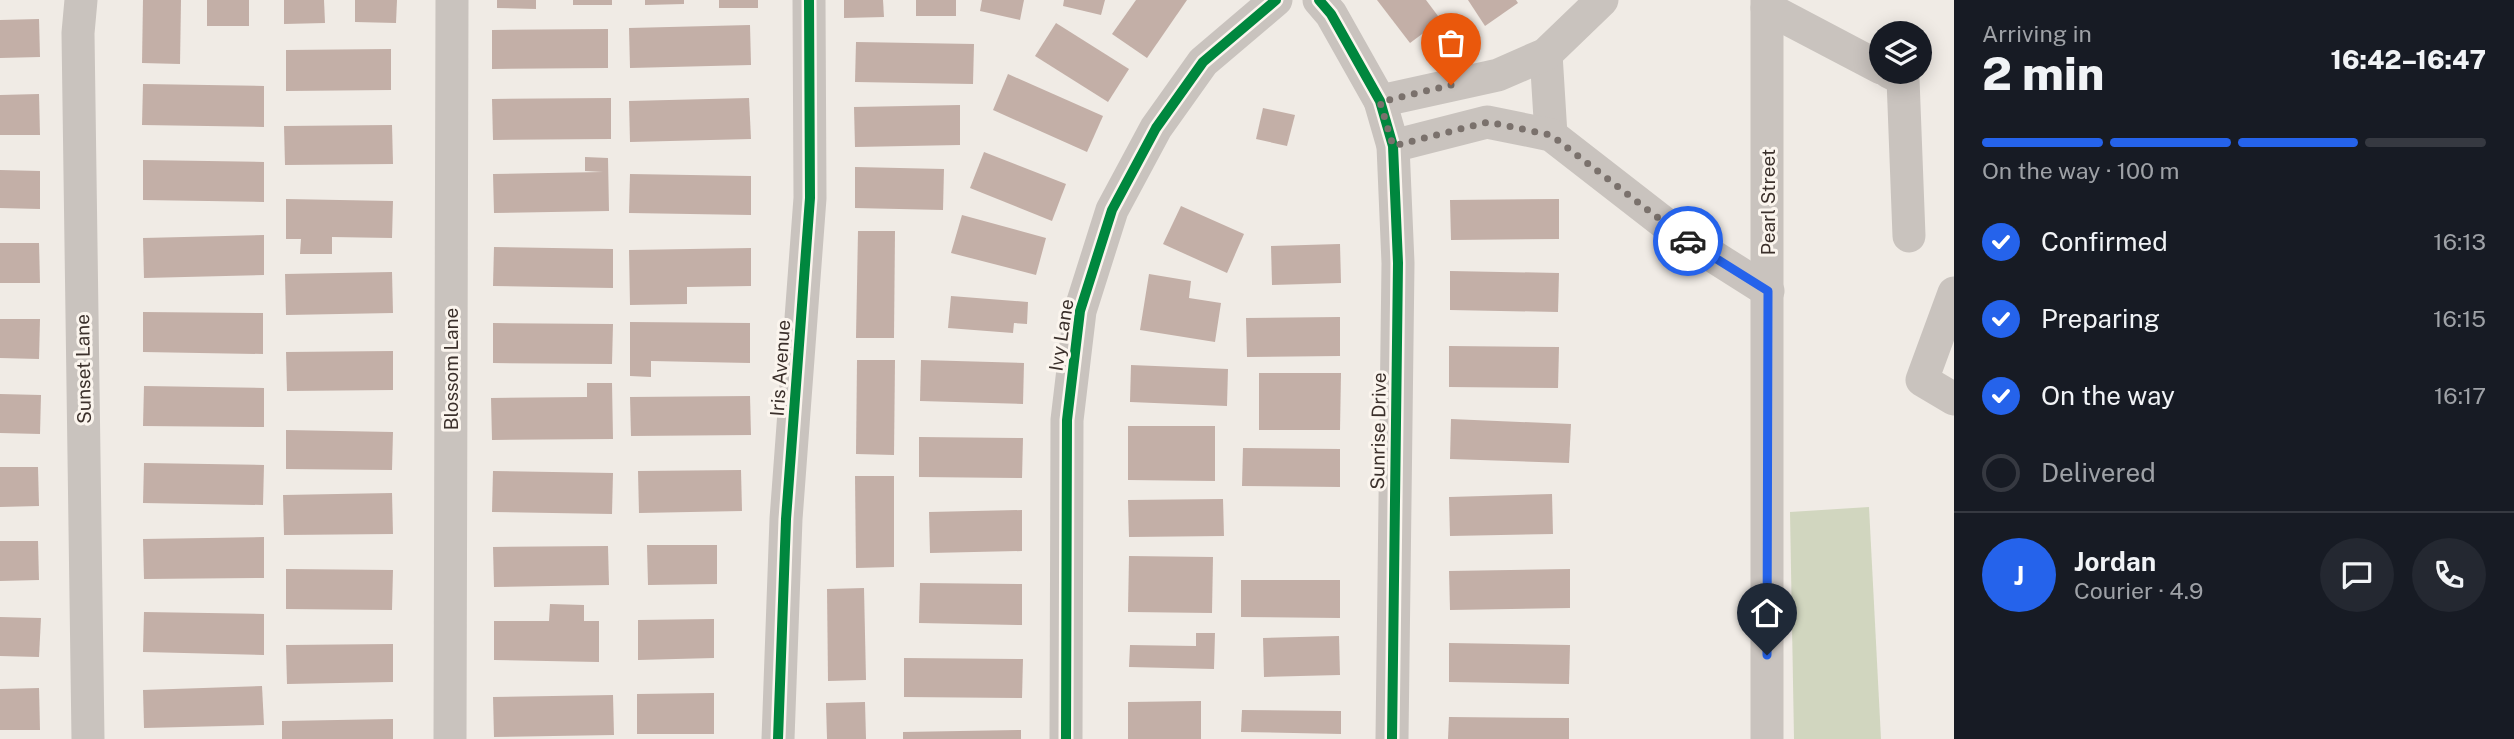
<!DOCTYPE html>
<html lang="en">
<head>
<meta charset="utf-8">
<style>
  :root { --surface:#171b24; --page:#242831; --text:#f1f3f6; --muted:#9ea1a6; --line:#363941; --accent:#2563eb }
  body { margin:0; font-family:"Public Sans",sans-serif; background:var(--page); color:var(--text); height:100vh; display:flex; flex-direction:column; font-size:26px; white-space:nowrap }
  * { box-sizing:border-box; margin:0 }
  p { font-size:23px; color:var(--muted) }
  .icon { flex:none; width:38px; height:38px; fill:none; stroke:currentColor; stroke-width:2; stroke-linecap:round; stroke-linejoin:round }
  .map { position:relative; flex:1; overflow:hidden }
  .details { display:flex; flex-direction:column; background:var(--surface); width:560px }
  .details>* { flex:none }
  .tools { position:absolute; left:1869px; top:21px; display:grid; gap:14px }
  .tools a { display:grid; place-items:center; width:63px; height:63px; border-radius:50%; background:var(--surface); box-shadow:0 4px 18px #0003; font-size:35px }
  .pin { position:absolute; display:grid; place-items:center; width:60px; height:60px; color:#fff; margin:-72px -30px; border-radius:50% 50% 50% 0; rotate:-45deg; box-shadow:0 0 7px #0007 }
  .pin .icon { rotate:45deg }
  .courier { position:absolute; display:grid; place-items:center; width:70px; height:70px; margin:-35px; border:5px solid #2563eb; border-radius:50%; background:#fff; color:#222; box-shadow:0 2px 9px #0007 }
  .overview em { font-style:normal; font-weight:800 }
  .overview div { display:flex; flex-direction:column-reverse }
  .overview { display:flex; align-items:center; justify-content:space-between; height:119px; padding:0 28px }
  h1 { font-size:46px; font-weight:800; line-height:52px }
  .bar { display:grid; grid-template-columns:repeat(4,1fr); gap:10px 7px; align-content:center; height:84px; padding:0 28px }
  .bar i { height:9px; border-radius:5px; background:var(--line) }
  .bar .active { background:var(--accent) }
  .bar p { grid-column:span 4 }
  .line { display:flex; align-items:center; gap:18px; padding:0 28px; border-top:2px solid var(--line) }
  .line div { flex:1 }
  .round { display:grid; place-items:center; flex:none; width:74px; height:74px; border-radius:37px; background:var(--page) }
  ol { padding:0 28px; list-style:none }
  li { display:flex; align-items:center; gap:21px; height:77px }
  li p { margin-inline-start:auto }
  li .icon { padding:7px; border-radius:50%; background:var(--accent); color:#fff; stroke-width:4 }
  li:last-child { color:var(--muted) }
  li i { width:38px; height:38px; border:4px solid var(--line); border-radius:50% }
  main { display:flex; flex:1; min-height:0 }
  .map>svg:first-child { display:block }
  .green { fill:#d1d6bf }
  .building { fill:#c3afa7 }
  .lines { fill:none; stroke-linecap:round; stroke-linejoin:round }
  .minor { stroke:#c9c3be; stroke-width:33 }
  .cycleway-casing { stroke:#fbf5ee; stroke-width:15 }
  .cycleway { stroke:#00873e; stroke-width:10 }
  .done { stroke:#7a716c; stroke-width:7; stroke-dasharray:0 12.6 }
  .route { stroke:#2563eb; stroke-width:9 }
  .labels { text-anchor:middle; dominant-baseline:central; stroke-width:6; stroke-linejoin:round; paint-order:stroke }
  .street-label { font-size:19px; fill:#3b302b; stroke:#fbf5ee }
</style>
</head>
<body>
<main>
<div class="map">
<svg width="1954" height="739" viewBox="0 0 1954 739">
  <rect width="100%" height="100%" fill="#f0ebe5"/>
  <!-- green -->
  <path class="green" d="M1869 507 1881 739H1794L1790 512Z"/>
  <!-- building -->
  <g class="building">
    <path d="M143 0H181L180 64 142 63Z"/>
    <rect x="207" y="0" width="42" height="26"/>
    <path d="M284 0H324L325 23 284 24Z"/>
    <path d="M355 0H397L396 23 355 22Z"/>
    <path d="M497 0H536V9L497 8Z"/>
    <rect x="573" y="0" width="39" height="5"/>
    <path d="M645 0H684V4L645 5Z"/>
    <rect x="719" y="0" width="39" height="8"/>
    <path d="M844 0H883L884 17 844 18Z"/>
    <rect x="916" y="0" width="40" height="16"/>
    <path d="M982 0H1024L1020 20 980 11Z"/>
    <path d="M1064 0H1105L1101 15 1063 6Z"/>
    <path d="M1136 0H1187L1147 58 1112 34Z"/>
    <path d="M1377 0H1426L1441 20 1410 43Z"/>
    <path d="M1468 0H1516L1518 3 1485 26Z"/>
    <path d="M39 19 40 57 0 58V20Z"/>
    <path d="M1056 23 1129 69 1108 102 1035 56Z"/>
    <path d="M750 25 751 65 630 68 629 28Z"/>
    <path d="M608 29V68L492 69V30Z"/>
    <path d="M856 42 974 44 973 84 855 82Z"/>
    <path d="M391 49V90L286 91V50Z"/>
    <path d="M1008 74 1103 116 1087 152 993 110Z"/>
    <path d="M143 84 264 86V127L142 125Z"/>
    <path d="M39 94 40 135H0V95Z"/>
    <path d="M611 98V139L493 140 492 99Z"/>
    <path d="M749 98 751 139 630 142 629 101Z"/>
    <path d="M960 105V145L855 147 854 107Z"/>
    <path d="M1263 108 1295 115 1287 146 1256 139Z"/>
    <path d="M392 125 393 164 285 165 284 126Z"/>
    <path d="M984 152 1066 184 1052 221 970 188Z"/>
    <path d="M585 157 608 158 609 211 494 213 493 174 603 172 585 171Z"/>
    <path d="M143 160 264 162V202L143 200Z"/>
    <path d="M855 167 944 169 943 210 855 208Z"/>
    <path d="M0 170 40 171V209L0 208Z"/>
    <path d="M630 174 751 176V215L629 213Z"/>
    <path d="M286 199 393 201 392 238 332 237V254H300L301 239H286Z"/>
    <path d="M1559 199V239L1451 240 1450 200Z"/>
    <path d="M1181 206 1244 234 1227 273 1163 244Z"/>
    <path d="M962 215 1046 238 1036 275 951 253Z"/>
    <path d="M858 231H895L894 338H856Z"/>
    <path d="M264 235V275L144 278 143 238Z"/>
    <path d="M0 243H39L40 283H0Z"/>
    <path d="M1340 244 1341 283 1272 285 1271 246Z"/>
    <path d="M494 247 613 249V288L493 286Z"/>
    <path d="M751 248V286L687 287V304L630 305 629 250Z"/>
    <path d="M1450 271 1559 273 1558 312 1450 310Z"/>
    <path d="M392 272 393 313 286 315 285 274Z"/>
    <path d="M1149 274 1191 281 1189 298 1221 303 1215 342 1140 330Z"/>
    <path d="M951 296 1028 302 1027 324 1014 323 1013 333 948 328Z"/>
    <path d="M143 312 263 313V354L143 352Z"/>
    <path d="M1340 317V356L1247 357 1246 318Z"/>
    <path d="M0 319H40L39 359 0 358Z"/>
    <path d="M630 322 750 323V363L651 361V377L630 376Z"/>
    <path d="M493 323 613 324 612 364 493 363Z"/>
    <path d="M1449 346 1559 347 1558 388 1449 387Z"/>
    <path d="M393 351V390L287 391 286 352Z"/>
    <path d="M857 360H895L894 455 856 454Z"/>
    <path d="M921 360 1024 363 1023 404 920 401Z"/>
    <path d="M1131 365 1228 369 1227 406 1130 402Z"/>
    <path d="M1259 373H1341L1340 430H1259Z"/>
    <path d="M587 383H612L613 439 492 440 491 398 587 397Z"/>
    <path d="M144 386 264 388V427L143 426Z"/>
    <path d="M0 394 41 395 40 434 0 433Z"/>
    <path d="M750 396 751 435 631 436 630 397Z"/>
    <path d="M1451 419 1571 424 1569 463 1450 459Z"/>
    <path d="M1128 426H1215V481L1128 480Z"/>
    <path d="M286 430 393 432 392 470 286 469Z"/>
    <path d="M919 437 1023 438 1022 478 919 477Z"/>
    <path d="M1243 448 1340 449V487L1242 486Z"/>
    <path d="M144 463 264 465 263 505 143 503Z"/>
    <path d="M0 467H38L39 506 0 507Z"/>
    <path d="M741 470 742 511 639 513 638 471Z"/>
    <path d="M493 471 613 473 612 514 492 512Z"/>
    <path d="M855 476H894V567L856 568Z"/>
    <path d="M392 493 393 534 284 535 283 495Z"/>
    <path d="M1552 494 1553 534 1450 536 1449 497Z"/>
    <path d="M1223 499 1224 536 1129 537 1128 500Z"/>
    <path d="M1022 510V551L930 553 929 512Z"/>
    <path d="M264 537V578L144 579 143 539Z"/>
    <path d="M0 541H38L39 580 0 581Z"/>
    <path d="M647 545H717V584L648 585Z"/>
    <path d="M608 546 609 585 494 587 493 547Z"/>
    <path d="M1129 556 1213 557 1212 613 1128 612Z"/>
    <path d="M286 569 393 570 392 610 286 609Z"/>
    <path d="M1570 569V608L1450 610 1449 571Z"/>
    <path d="M1241 580H1340V618L1241 617Z"/>
    <path d="M920 583 1022 584V625L919 623Z"/>
    <path d="M864 588 866 680 828 681 827 589Z"/>
    <path d="M550 604 584 605V621H599V662L494 660V621H549Z"/>
    <path d="M144 612 264 614V655L143 652Z"/>
    <path d="M0 617 41 618 39 657 0 656Z"/>
    <path d="M714 619V658L638 660V620Z"/>
    <path d="M1196 633H1215L1214 669 1129 667 1130 645 1196 646Z"/>
    <path d="M1339 636 1340 675 1264 677 1263 638Z"/>
    <path d="M1449 643 1570 645 1569 684 1449 682Z"/>
    <path d="M393 644V682L287 684 286 645Z"/>
    <path d="M904 658 1023 659 1022 698 904 697Z"/>
    <path d="M262 686 264 725 144 728 143 690Z"/>
    <path d="M39 688 40 730H0V689Z"/>
    <path d="M714 693V734H637V694Z"/>
    <path d="M613 695 614 735 494 737 493 697Z"/>
    <path d="M1201 701V739H1128V702Z"/>
    <path d="M865 702 866 739H827L826 703Z"/>
    <path d="M1242 710 1341 711V734L1241 732Z"/>
    <path d="M1449 717 1569 718V739H1448Z"/>
    <path d="M393 719V739H282V721Z"/>
    <path d="M1021 730V739H903V732Z"/>
  </g>
  <g class="lines">
    <!-- minor -->
    <g class="minor">
      <path d="M81 0 78 33 88 739"/>
      <path d="M1319 0 1331 14 1380 101 1393 146 1398 263 1392 739"/>
      <path d="M1767 8 1881 68"/>
      <path d="M1546 54 1551 135"/>
      <path d="M1889 72 1903 79 1909 236"/>
      <path d="M1380 101 1498 75 1546 54 1602 0"/>
      <path d="M1393 146 1487 122 1551 135 1681 236 1768 291"/>
      <path d="M1954 293 1922 380 1954 399"/>
      <path d="M450 739 452 0"/>
      <path d="M778 739 786 519 810 198 809 0"/>
      <path d="M1066 739 1067 420 1080 311 1112 210 1156 128 1203 62 1276 0"/>
      <path d="M1767 739V0"/>
    </g>
    <!-- cycleway casing -->
    <g class="cycleway-casing">
      <g id="cycleway">
        <path d="M1319 0 1331 14 1380 101 1393 146 1398 263 1392 739"/>
        <path d="M778 739 786 519 810 198 809 0"/>
        <path d="M1066 739 1067 420 1080 311 1112 210 1156 128 1203 62 1276 0"/>
      </g>
    </g>
    <!-- cycleway -->
    <use href="#cycleway" class="cycleway"/>
  </g>
  <g class="lines">
    <!-- done -->
    <path class="done" d="M1451 85 1380 102 1393 146 1488 122 1551 135 1688 241"/>
    <!-- route -->
    <path class="route" d="M1688 241 1768 291 1767 655"/>
  </g>
  <g class="labels">
    <!-- street labels -->
    <g class="street-label">
      <text transform="translate(1768 202) rotate(-90)">Pearl Street</text>
      <text transform="translate(1061 335) rotate(-81)">Ivy Lane</text>
      <text transform="translate(780 368) rotate(-86)">Iris Avenue</text>
      <text transform="translate(83 369) rotate(-91)">Sunset Lane</text>
      <text transform="translate(451 369) rotate(-90)">Blossom Lane</text>
      <text transform="translate(1378 431) rotate(-89)">Sunrise Drive</text>
    </g>
  </g>
</svg>
<div class="tools">
<a><svg class="icon" aria-label="layers" viewBox="0 0 24 24"><path d="M12 4l9 5-9 5-9-5zM3 14l9 5 9-5"/></svg></a>
</div>
<div class="pin" style="left:1451px;top:85px;background:#ea580c"><svg class="icon" aria-label="bag" viewBox="0 0 24 24"><path d="M5 8h14l-1 12H6zM9 8a3 3 0 0 1 6 0"/></svg></div>
<div class="pin" style="left:1767px;top:655px;background:#1f2937"><svg class="icon" aria-label="home" viewBox="0 0 24 24"><path d="M3 11l9-7 9 7M6 9v11h12V9"/></svg></div>
<div class="courier" style="left:1688px;top:241px"><svg class="icon" aria-label="car" viewBox="0 0 24 24"><path d="M5 17H2v-5l4-1 3-4h7l3 4 3 1v5h-3M9 17h6M6 11h13"/><circle cx="7" cy="17" r="2"/><circle cx="17" cy="17" r="2"/></svg></div>
</div>
<section class="details">
<div class="overview"><div><h1>2 min</h1><p>Arriving in</p></div><em>16:42–16:47</em></div>
<div class="bar"><i class="active"></i><i class="active"></i><i class="active"></i><i></i><p>On the way · 100 m</p></div>
<ol>
<li><svg class="icon" aria-label="check" viewBox="0 0 24 24"><path d="M5 12l5 5 9-10"/></svg>Confirmed<p>16:13</p></li>
<li><svg class="icon" aria-label="check" viewBox="0 0 24 24"><path d="M5 12l5 5 9-10"/></svg>Preparing<p>16:15</p></li>
<li><svg class="icon" aria-label="check" viewBox="0 0 24 24"><path d="M5 12l5 5 9-10"/></svg>On the way<p>16:17</p></li>
<li><i></i>Delivered</li>
</ol>
<div class="line" style="height:126px"><b class="round" style="background:var(--accent);color:#fff">J</b><div><b>Jordan</b><p>Courier · 4.9</p></div><a class="round"><svg class="icon" aria-label="chat" viewBox="0 0 24 24"><path d="M4 5h16v11H9l-5 4z"/></svg></a><a class="round"><svg class="icon" aria-label="phone" viewBox="0 0 24 24"><path d="M5 4h4l2 5-3 2q2 4 5 5l2-3 5 2v4C11 20 4 13 5 4z"/></svg></a></div>
</section>
</main>
</body>
</html>
